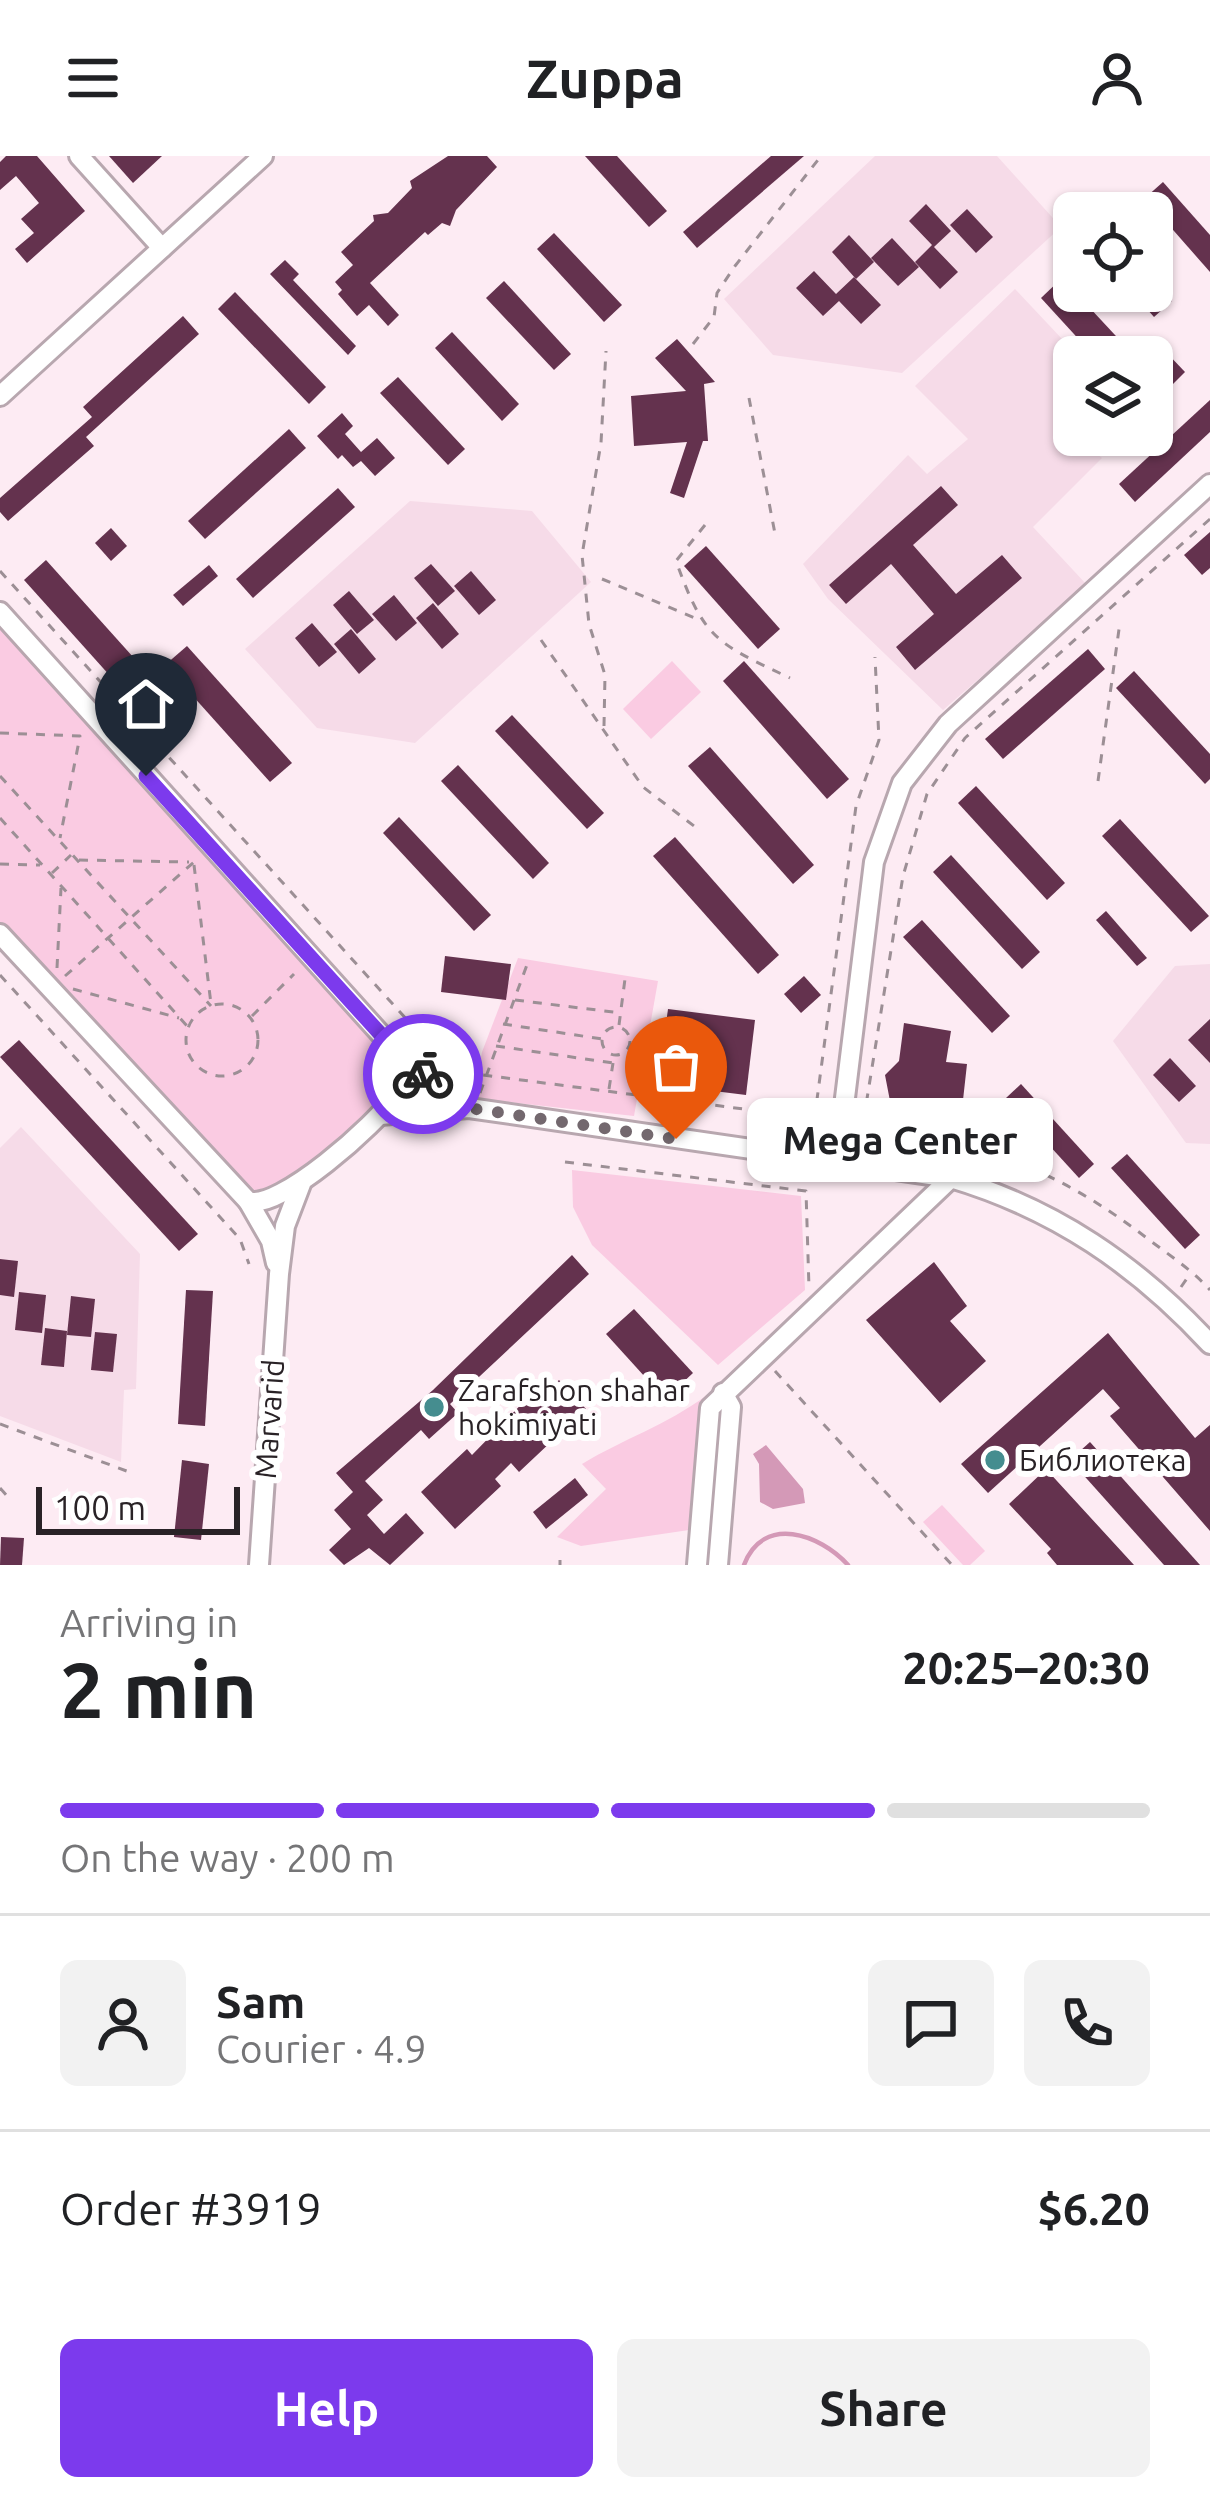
<!DOCTYPE html>
<html lang="en">
<head>
<meta charset="utf-8">
<style>
  :root { --surface:#fff; --page:#f2f2f2; --text:#202124; --muted:#757577; --line:#e0e0e0; --accent:#7c3aed }
  body { margin:0; font-family:Ubuntu,sans-serif; background:var(--page); color:var(--text); height:100vh; display:flex; flex-direction:column; font-size:45px; white-space:nowrap }
  * { box-sizing:border-box; margin:0 }
  p { font-size:39px; color:var(--muted) }
  .icon { flex:none; width:66px; height:66px; fill:none; stroke:currentColor; stroke-width:2; stroke-linecap:round; stroke-linejoin:round }
  .map { position:relative; height:1409px; overflow:hidden }
  .panel { display:flex; flex-direction:column; background:var(--surface); flex:1 }
  .panel>* { flex:none }
  .tools { position:absolute; left:1053px; top:36px; display:grid; gap:24px }
  .tools a { display:grid; place-items:center; width:120px; height:120px; border-radius:18px; background:var(--surface); box-shadow:0 3px 9px #0004; font-size:60px }
  .scale { position:absolute; left:36px; bottom:30px; width:204px; box-sizing:border-box; padding-left:12px; border:6px solid #292226; border-top:0; font-size:33px; line-height:42px; white-space:nowrap; color:#292226; -webkit-text-stroke:9px #fff; paint-order:stroke }
  .pin { position:absolute; display:grid; place-items:center; width:102px; height:102px; color:#fff; margin:-123px -51px; border-radius:50% 50% 50% 0; rotate:-45deg; box-shadow:0 0 12px #0007 }
  .pin .icon { rotate:45deg }
  .courier { position:absolute; display:grid; place-items:center; width:120px; height:120px; margin:-60px; border:9px solid #7c3aed; border-radius:50%; background:#fff; color:#222; box-shadow:0 3px 15px #0007 }
  .bubble { position:absolute; height:84px; border-radius:18px; background:var(--surface); box-shadow:0 3px 9px #0004; font-size:39px; font-weight:600; line-height:84px; text-align:center }
  .headline em { font-style:normal; font-weight:600 }
  .headline div { display:flex; flex-direction:column-reverse }
  .headline { display:flex; align-items:center; justify-content:space-between; height:204px; padding:0 60px }
  h1 { font-size:78px; font-weight:600; line-height:90px }
  .bar { display:grid; grid-template-columns:repeat(4,1fr); gap:18px 12px; align-content:center; height:144px; padding:0 60px }
  .bar i { height:15px; border-radius:9px; background:var(--line) }
  .bar .active { background:var(--accent) }
  .bar p { grid-column:span 4 }
  .line { display:flex; align-items:center; gap:30px; padding:0 60px; border-top:3px solid var(--line) }
  .line div { flex:1 }
  .round { display:grid; place-items:center; flex:none; width:126px; height:126px; border-radius:18px; background:var(--page) }
  .primary-button { display:flex; gap:24px; margin-top:auto; padding:24px 60px }
  .primary-button a { flex:1; height:138px; border-radius:18px; background:var(--accent); color:#fff; font-size:48px; font-weight:600; line-height:138px; text-align:center }
  .primary-button a+a { background:var(--page); color:var(--text) }
  header { display:flex; justify-content:space-between; align-items:center; height:156px; padding:0 60px; background:var(--surface); font-size:54px; font-weight:600 }
  .map>svg:first-child { display:block }
  .built { fill:#f6dbe8 }
  .green { fill:#facbe2 }
  .water { fill:#d499b7 }
  .lines { fill:none; stroke-linecap:round; stroke-linejoin:round }
  .stream { stroke:#d499b7; stroke-width:4.5 }
  .building { fill:#64324e }
  .minor-casing { stroke:#b8a7af; stroke-width:24 }
  .path { stroke:#9c8f95; stroke-width:3; stroke-dasharray:9 9; stroke-linecap:butt }
  .minor { stroke:#fff; stroke-width:18 }
  .done { stroke:#73686e; stroke-width:12; stroke-dasharray:0 21.6 }
  .route { stroke:#7c3aed; stroke-width:15 }
  .poi-dot { fill:#458d8f; stroke:#fff; stroke-width:4.5 }
  .labels { text-anchor:middle; dominant-baseline:central; stroke-width:12; stroke-linejoin:round; paint-order:stroke }
  .poi-label { font-size:30px; fill:#292226; stroke:#fff; text-anchor:start }
  .street-label { font-size:30px; fill:#292226; stroke:#fff }
</style>
</head>
<body>
<header><svg class="icon" aria-label="menu" viewBox="0 0 24 24"><path d="M4 6h16M4 12h16M4 18h16"/></svg>Zuppa<svg class="icon" aria-label="person" viewBox="0 0 24 24"><circle cx="12" cy="8" r="4"/><path d="M4 21q1-7 8-7t8 7"/></svg></header>
<div class="map">
<svg width="1210" height="1409" viewBox="0 0 1210 1409">
  <rect width="100%" height="100%" fill="#fdebf3"/>
  <!-- built -->
  <g class="built">
    <path d="M875 0H997L1061 71 902 217 773 199 724 143Z"/>
    <path d="M1015 133 1079 201H1074V279L1102 302 1033 371 1087 429 943 554 828 443 803 408 908 299 927 318 968 283 915 230Z"/>
    <path d="M410 345 532 355 591 426 415 587 317 572 245 493Z"/>
    <path d="M1210 808V988L1186 987 1113 885 1175 810Z"/>
    <path d="M21 971 140 1098 136 1233 124 1234 121 1306 0 1260V992Z"/>
  </g>
  <!-- green -->
  <g class="green">
    <path d="M0 456 404 904 380 959 258 1049 0 778Z"/>
    <path d="M672 505 701 536 651 583 623 553Z"/>
    <path d="M518 802 658 825 634 960 473 942 482 896Z"/>
    <path d="M572 1014 801 1040 805 1134 718 1209 592 1089 573 1051Z"/>
    <path d="M707 1239 689 1374 581 1390 557 1381 606 1333 582 1308C623 1283 667 1269 707 1239Z"/>
    <path d="M942 1349 985 1395 970 1409H963L923 1366Z"/>
  </g>
  <!-- water -->
  <path class="water" d="M766 1289 803 1333 805 1347 773 1353 760 1346 759 1308 753 1298Z"/>
  <g class="lines">
    <!-- stream -->
    <path class="stream" d="M744 1409C763 1358 820 1378 848 1409"/>
  </g>
  <!-- building -->
  <g class="building">
    <path d="M6 0H37L85 55 27 107 15 93 34 77 21 63 39 47 16 20 0 34V6Z"/>
    <path d="M109 0H162L133 27Z"/>
    <path d="M448 0H487L497 11 456 54 450 70 442 67 428 79 425 76 370 127 399 159 388 170 369 149 357 160 338 138 342 134 335 126 353 109 341 96 374 65 373 59 388 57 412 32 410 25Z"/>
    <path d="M585 0H617L667 55 649 71Z"/>
    <path d="M771 0H804L697 92 683 76Z"/>
    <path d="M1163 26 1210 79V116L1145 42Z"/>
    <path d="M926 48 951 75 934 91 958 116 940 133 915 106 932 89 909 65Z"/>
    <path d="M967 53 993 81 976 97 950 69Z"/>
    <path d="M554 77 622 149 604 166 537 93Z"/>
    <path d="M849 79 874 106 856 123 832 96Z"/>
    <path d="M892 82 919 111 898 130 871 102Z"/>
    <path d="M285 104 299 118 293 124 356 190 348 199 270 118Z"/>
    <path d="M814 115 836 138 854 121 881 149 861 168 839 145 823 160 796 132Z"/>
    <path d="M1062 122 1128 193 1119 201H1095L1041 142Z"/>
    <path d="M1152 122 1172 145 1154 161 1131 135H1152Z"/>
    <path d="M504 125 571 198 554 214 486 142Z"/>
    <path d="M235 136 326 231 309 248 218 153Z"/>
    <path d="M183 160 199 178 86 281 94 290 8 365 0 356V342L92 261 83 251Z"/>
    <path d="M452 176 519 248 502 265 435 192Z"/>
    <path d="M677 183 715 226 704 228 708 285H703L684 342 670 337 687 286 634 290 631 240 686 235 655 202Z"/>
    <path d="M1165 195 1185 216 1173 228 1153 207Z"/>
    <path d="M398 221 465 293 448 309 380 237Z"/>
    <path d="M1210 244V276L1135 346 1119 328Z"/>
    <path d="M342 257 353 270 345 278 361 296 377 282 395 302 375 320 361 305 353 311 342 299 338 303 317 280Z"/>
    <path d="M289 273 306 292 205 383 188 365Z"/>
    <path d="M941 330 958 349 913 389 956 438 1002 399 1022 422 915 514 896 491 934 458 891 408 846 448 829 429Z"/>
    <path d="M338 332 355 351 253 442 236 423Z"/>
    <path d="M111 372 127 390 111 405 95 387Z"/>
    <path d="M1210 376V412L1202 419 1184 399Z"/>
    <path d="M706 390 780 473 758 493 684 410Z"/>
    <path d="M46 404 151 521 129 541 24 424Z"/>
    <path d="M431 408 455 435 438 450 414 422Z"/>
    <path d="M209 409 218 420 183 450 173 439Z"/>
    <path d="M471 415 496 444 479 459 454 430Z"/>
    <path d="M349 435 374 464 357 478 333 449Z"/>
    <path d="M394 439 417 467 396 485 372 458Z"/>
    <path d="M433 447 459 478 442 493 416 462Z"/>
    <path d="M312 467 337 496 319 511 295 482Z"/>
    <path d="M351 473 376 503 359 518 334 488Z"/>
    <path d="M187 490 292 607 270 626 165 509Z"/>
    <path d="M1088 493 1105 513 1003 603 985 583Z"/>
    <path d="M744 505 849 623 827 643 723 525Z"/>
    <path d="M1134 515 1210 598V623L1205 628 1116 532Z"/>
    <path d="M512 559 604 657 587 673 495 575Z"/>
    <path d="M710 591 814 709 793 728 688 610Z"/>
    <path d="M458 609 549 707 533 723 441 625Z"/>
    <path d="M976 630 1065 727 1047 744 958 647Z"/>
    <path d="M399 661 491 759 474 775 383 677Z"/>
    <path d="M1120 663 1209 760 1191 776 1102 680Z"/>
    <path d="M675 681 779 799 758 818 653 700Z"/>
    <path d="M951 699 1040 796 1022 813 933 716Z"/>
    <path d="M1106 755 1147 802 1137 810 1096 764Z"/>
    <path d="M922 764 1010 860 992 877 903 781Z"/>
    <path d="M445 800 511 808 506 844 441 836Z"/>
    <path d="M804 820 821 839 801 857 784 838Z"/>
    <path d="M668 853 755 864 746 939 658 928Z"/>
    <path d="M1210 863V907L1188 884Z"/>
    <path d="M904 867 951 875 946 906 967 908 962 953 929 949 901 954 890 945 885 919 899 905Z"/>
    <path d="M19 884 198 1078 179 1095 0 901Z"/>
    <path d="M1170 902 1196 930 1179 946 1153 919Z"/>
    <path d="M1021 928 1094 1008 1079 1022 1006 942Z"/>
    <path d="M1127 998 1200 1079 1185 1093 1111 1012Z"/>
    <path d="M572 1099 589 1118 450 1248 458 1257 429 1283 421 1274 365 1325 383 1344 367 1359 384 1378 406 1357 424 1377 390 1409 369 1392 344 1409 329 1394 351 1373 334 1354 353 1336 336 1317 433 1234Z"/>
    <path d="M0 1103 18 1105 14 1141 0 1139Z"/>
    <path d="M934 1106 967 1150 950 1165 986 1205 940 1247 866 1164Z"/>
    <path d="M186 1134 213 1135 205 1270 178 1268Z"/>
    <path d="M19 1136 46 1139 42 1177 15 1174Z"/>
    <path d="M71 1140 95 1143 91 1181 67 1179Z"/>
    <path d="M634 1153 693 1217 665 1243 606 1178Z"/>
    <path d="M45 1172 67 1175 64 1211 41 1209Z"/>
    <path d="M95 1176 117 1178 113 1216 91 1214Z"/>
    <path d="M1108 1177 1195 1282 1210 1269V1375L1110 1260 1120 1252 1103 1233 988 1337 961 1308Z"/>
    <path d="M559 1224 586 1253 519 1316 511 1307 495 1323 501 1330 455 1373 421 1336 467 1293 472 1299 540 1229 546 1236Z"/>
    <path d="M1090 1286 1200 1409H1164L1070 1304Z"/>
    <path d="M182 1304 209 1308 201 1384 174 1381Z"/>
    <path d="M1046 1313 1134 1409H1057L1047 1397 1051 1393 1009 1348Z"/>
    <path d="M575 1322 588 1339 546 1373 533 1356Z"/>
    <path d="M1 1381 24 1382 22 1409H0Z"/>
  </g>
  <g class="lines">
    <!-- minor casing -->
    <g class="minor-casing">
      <g id="minor">
        <path d="M79 0 162 92"/>
        <path d="M0 240 263 0"/>
        <path d="M0 456 404 904C403 917 402 929 395 940 378 967 278 1056 248 1045L0 778"/>
        <path d="M404 904 469 952"/>
        <path d="M380 959 469 952 951 1022C1055 1053 1137 1109 1210 1188"/>
        <path d="M837 1007 874 706 902 627 948 568 1210 328"/>
        <path d="M248 1045 271 1085 276 1107"/>
        <path d="M259 1409 279 1118 285 1070 301 1028"/>
        <path d="M697 1409 710 1252 951 1022"/>
        <path d="M718 1409 731 1251 723 1237"/>
      </g>
    </g>
    <!-- path -->
    <g class="path">
      <path d="M693 188 714 161 717 137 735 110 821 0"/>
      <path d="M749 242 776 383"/>
      <path d="M1210 363 965 582 927 638 903 720 865 955 870 968C986 988 1058 1013 1152 1086 1172 1101 1193 1115 1210 1134"/>
      <path d="M705 369 676 405C704 483 716 487 790 522"/>
      <path d="M0 415 439 899 483 919 797 960 812 982"/>
      <path d="M602 423 695 462"/>
      <path d="M541 484 643 631 694 670"/>
      <path d="M604 570 605 519 589 468 582 399 601 287 606 195"/>
      <path d="M0 577 80 580 60 682"/>
      <path d="M0 620 211 850"/>
      <path d="M1098 625 1120 466"/>
      <path d="M0 662 188 871"/>
      <path d="M79 704 189 706"/>
      <path d="M0 708 40 709"/>
      <path d="M194 709 211 848"/>
      <path d="M52 717 71 699"/>
      <path d="M57 812 61 732"/>
      <path d="M0 819 240 1083 249 1108"/>
      <path d="M65 820 194 706"/>
      <path d="M73 833 179 862"/>
      <path d="M515 844 621 857"/>
      <circle cx="222" cy="884" r="36"/>
      <path d="M252 860 294 818"/>
      <path d="M503 868 602 883"/>
      <path d="M619 869 625 823"/>
      <circle cx="616" cy="885" r="14"/>
      <path d="M496 890 613 907"/>
      <path d="M609 933 613 907"/>
      <path d="M480 937 528 806"/>
      <path d="M812 981 856 650 879 584 875 501"/>
      <path d="M565 1006 806 1035 809 1132"/>
      <path d="M1181 1131 1190 1118"/>
      <path d="M775 1215 952 1409"/>
      <path d="M0 1268 132 1317"/>
      <path d="M0 1332 8 1341"/>
      <path d="M560 1409V1404"/>
    </g>
    <!-- minor -->
    <use href="#minor" class="minor"/>
  </g>
  <g class="lines">
    <!-- done -->
    <path class="done" d="M423 918 469 952 676 983"/>
    <!-- route -->
    <path class="route" d="M146 620 404 904 423 918"/>
  </g>
  <!-- markers -->
  <g class="poi-dot">
    <circle cx="434" cy="1251" r="12"/>
    <circle cx="995" cy="1304" r="12"/>
  </g>
  <g class="labels">
    <!-- poi labels -->
    <g class="poi-label">
      <text x="458" y="1234">Zarafshon shahar<tspan x="458" dy="34">hokimiyati</tspan></text>
      <text x="1019" y="1304">Библиотека</text>
    </g>
    <!-- street labels -->
    <g class="street-label">
      <text transform="translate(269 1263) rotate(-86)">Marvarid</text>
    </g>
  </g>
</svg>
<div class="tools">
<a><svg class="icon" aria-label="locate" viewBox="0 0 24 24"><circle cx="12" cy="12" r="6"/><path d="M12 2v4M12 18v4M2 12h4M18 12h4"/></svg></a>
<a><svg class="icon" aria-label="layers" viewBox="0 0 24 24"><path d="M12 4l9 5-9 5-9-5zM3 14l9 5 9-5"/></svg></a>
</div>
<div class="scale">100 m</div>
<div class="pin" style="left:676px;top:983px;background:#ea580c"><svg class="icon" aria-label="bag" viewBox="0 0 24 24"><path d="M5 8h14l-1 12H6zM9 8a3 3 0 0 1 6 0"/></svg></div>
<div class="pin" style="left:146px;top:620px;background:#1f2937"><svg class="icon" aria-label="home" viewBox="0 0 24 24"><path d="M3 11l9-7 9 7M6 9v11h12V9"/></svg></div>
<div class="courier" style="left:423px;top:918px"><svg class="icon" aria-label="bike" viewBox="0 0 24 24"><circle cx="6" cy="16" r="4"/><circle cx="18" cy="16" r="4"/><path d="M6 16l4-8h5l3 8M10 8l3 8H6M13 5h3"/></svg></div>
<div class="bubble" style="left:747px;top:942px;width:306px">Mega Center</div>
</div>
<section class="panel">
<div class="headline"><div><h1>2 min</h1><p>Arriving in</p></div><em>20:25–20:30</em></div>
<div class="bar"><i class="active"></i><i class="active"></i><i class="active"></i><i></i><p>On the way · 200 m</p></div>
<div class="line" style="height:216px"><a class="round"><svg class="icon" aria-label="person" viewBox="0 0 24 24"><circle cx="12" cy="8" r="4"/><path d="M4 21q1-7 8-7t8 7"/></svg></a><div><b>Sam</b><p>Courier · 4.9</p></div><a class="round"><svg class="icon" aria-label="chat" viewBox="0 0 24 24"><path d="M4 5h16v11H9l-5 4z"/></svg></a><a class="round"><svg class="icon" aria-label="phone" viewBox="0 0 24 24"><path d="M5 4h4l2 5-3 2q2 4 5 5l2-3 5 2v4C11 20 4 13 5 4z"/></svg></a></div>
<div class="line" style="height:156px"><div>Order #3919</div><b>$6.20</b></div>
<div class="primary-button"><a>Help</a><a>Share</a></div>
</section>
</body>
</html>
